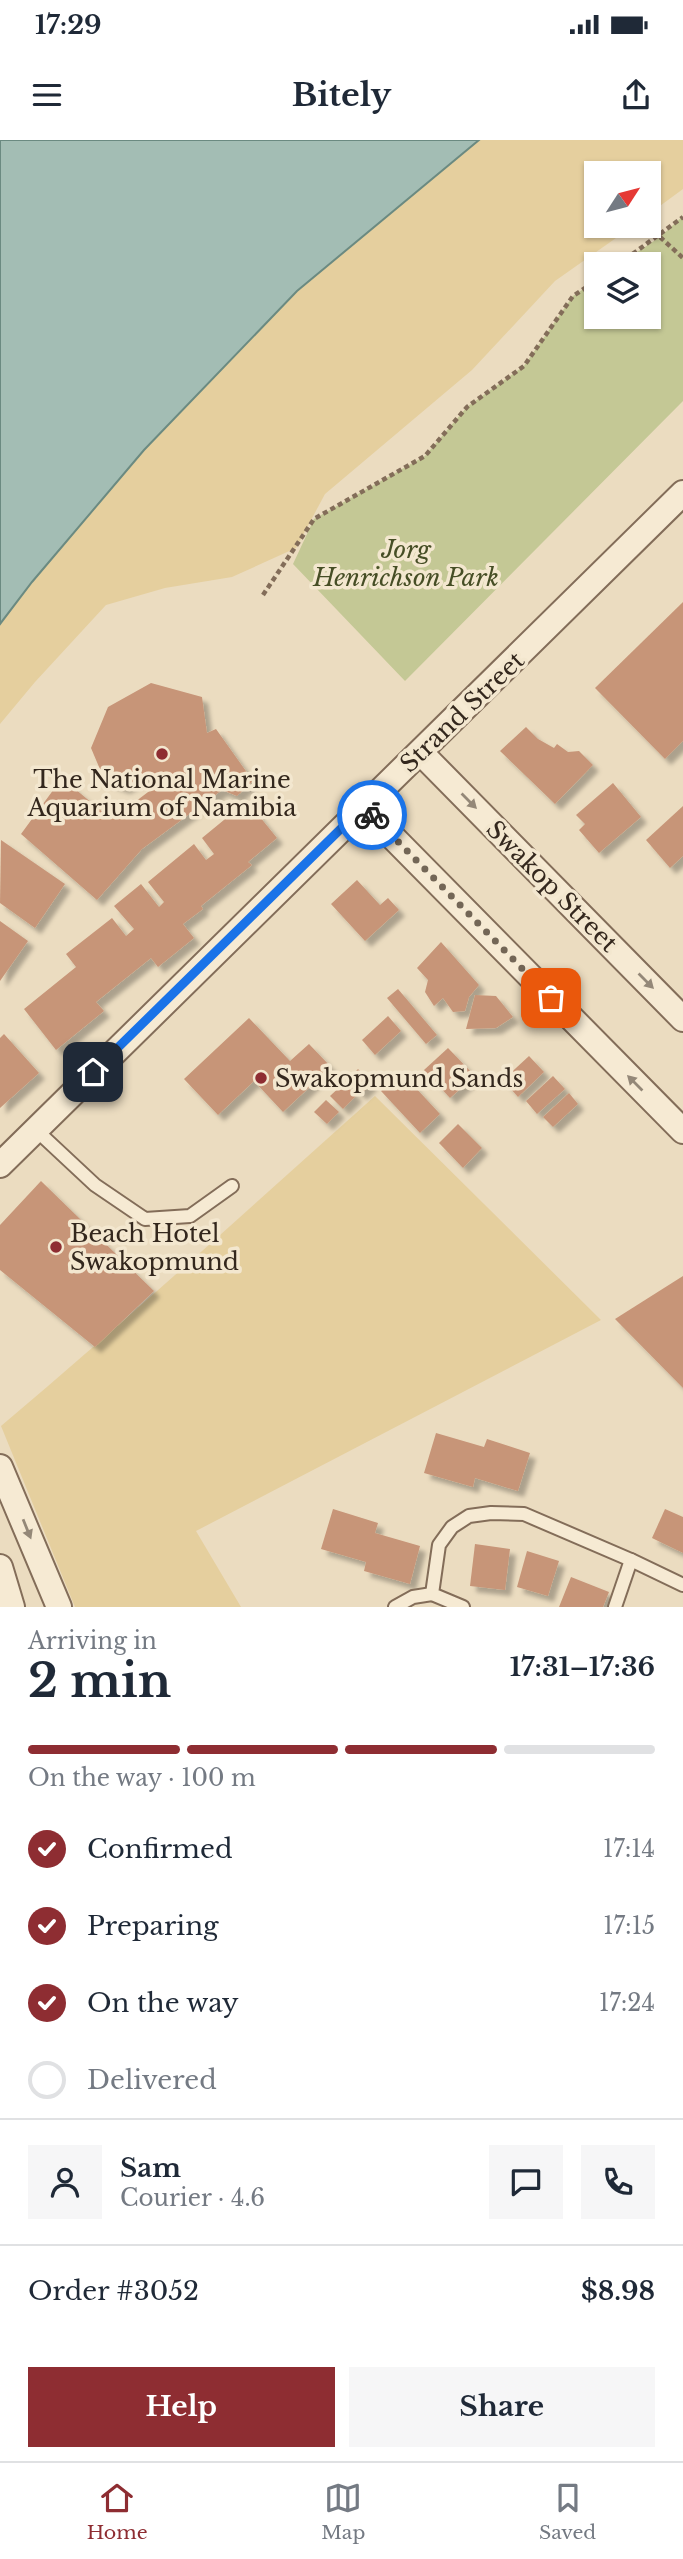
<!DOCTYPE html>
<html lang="en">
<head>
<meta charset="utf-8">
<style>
  :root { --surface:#fff; --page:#f6f6f7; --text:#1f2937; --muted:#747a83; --line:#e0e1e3; --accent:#8e2d32 }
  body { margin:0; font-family:"Libre Baskerville",serif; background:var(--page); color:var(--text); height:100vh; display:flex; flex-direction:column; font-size:26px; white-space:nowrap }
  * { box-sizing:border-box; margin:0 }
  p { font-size:23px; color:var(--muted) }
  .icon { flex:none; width:38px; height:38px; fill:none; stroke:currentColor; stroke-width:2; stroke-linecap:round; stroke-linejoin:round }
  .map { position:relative; height:1467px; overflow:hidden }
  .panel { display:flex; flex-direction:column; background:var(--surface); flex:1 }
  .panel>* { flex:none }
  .needle { width:46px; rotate:54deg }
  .fabs { position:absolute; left:584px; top:21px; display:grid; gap:14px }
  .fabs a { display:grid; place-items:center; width:77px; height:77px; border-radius:0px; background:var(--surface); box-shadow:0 2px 5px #0004; font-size:35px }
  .pin { position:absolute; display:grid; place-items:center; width:60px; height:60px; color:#fff; margin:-30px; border-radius:14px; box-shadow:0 4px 10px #0006 }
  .courier { position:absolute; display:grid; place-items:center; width:70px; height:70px; margin:-35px; border:5px solid #1a73e8; border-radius:50%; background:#fff; color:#222; box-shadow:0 2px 9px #0007 }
  .overview em { font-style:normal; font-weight:700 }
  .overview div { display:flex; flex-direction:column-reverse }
  .overview { display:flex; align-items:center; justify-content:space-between; height:119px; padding:0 28px }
  h1 { font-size:46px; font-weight:700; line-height:52px }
  .bar { display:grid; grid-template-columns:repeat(4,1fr); gap:10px 7px; align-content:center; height:84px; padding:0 28px }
  .bar i { height:9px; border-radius:5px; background:var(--line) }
  .bar .current { background:var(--accent) }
  .bar p { grid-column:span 4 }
  .line { display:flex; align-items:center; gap:18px; padding:0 28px; border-top:2px solid var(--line) }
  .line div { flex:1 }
  .round { display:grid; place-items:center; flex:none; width:74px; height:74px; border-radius:0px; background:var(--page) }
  ol { padding:0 28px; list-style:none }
  li { display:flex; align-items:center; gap:21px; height:77px }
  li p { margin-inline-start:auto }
  li .icon { padding:7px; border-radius:50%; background:var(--accent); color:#fff; stroke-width:4 }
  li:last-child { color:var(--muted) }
  li i { width:38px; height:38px; border:4px solid var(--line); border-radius:50% }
  .action { display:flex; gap:14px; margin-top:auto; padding:14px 28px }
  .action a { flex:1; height:80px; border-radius:0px; background:var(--accent); color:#fff; font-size:28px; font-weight:700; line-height:80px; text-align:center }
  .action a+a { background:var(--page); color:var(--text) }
  .status { display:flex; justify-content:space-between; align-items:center; height:49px; padding:0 35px; background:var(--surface); direction:ltr }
  .status svg { height:19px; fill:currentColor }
  header { display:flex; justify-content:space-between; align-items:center; height:91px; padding:0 28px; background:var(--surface); font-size:32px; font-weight:700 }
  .dock { display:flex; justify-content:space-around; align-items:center; height:98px; border-top:2px solid var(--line); background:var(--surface); font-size:19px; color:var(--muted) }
  .dock a { display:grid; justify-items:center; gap:4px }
  .dock .current { color:var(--accent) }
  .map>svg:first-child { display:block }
  .green { fill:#c4c895 }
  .sand { fill:#e5cf9e }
  .water { fill:#a3bdb4; stroke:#6b8a81; stroke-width:2 }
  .building { fill:#c79578; filter:url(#shadow) }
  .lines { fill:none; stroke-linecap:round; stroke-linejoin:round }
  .service-casing { stroke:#836d59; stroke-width:16 }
  .minor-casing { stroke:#836d59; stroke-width:28 }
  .path { stroke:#836d59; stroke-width:4.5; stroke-dasharray:5 3.5; stroke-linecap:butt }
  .service { stroke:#f6ead3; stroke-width:12 }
  .minor { stroke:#f6ead3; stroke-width:24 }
  .oneway { fill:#948878 }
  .done { stroke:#736656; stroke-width:7; stroke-dasharray:0 12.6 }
  .route { stroke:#1a73e8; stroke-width:9 }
  .poi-dot { fill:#8e2d32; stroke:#f3e7cf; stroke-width:2.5 }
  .labels { text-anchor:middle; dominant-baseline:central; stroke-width:7; stroke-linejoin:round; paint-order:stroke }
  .park-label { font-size:24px; font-style:italic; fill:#464e25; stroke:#f3e7cf }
  .street-label { font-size:24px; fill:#33271d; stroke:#f3e7cf }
  .poi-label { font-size:24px; fill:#33271d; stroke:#f3e7cf; text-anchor:start }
</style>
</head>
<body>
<div class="status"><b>17:29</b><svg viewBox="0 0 49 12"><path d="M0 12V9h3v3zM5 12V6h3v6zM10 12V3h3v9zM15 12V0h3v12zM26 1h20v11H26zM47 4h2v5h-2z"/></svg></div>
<header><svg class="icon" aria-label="menu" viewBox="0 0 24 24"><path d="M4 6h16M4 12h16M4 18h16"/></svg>Bitely<svg class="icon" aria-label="share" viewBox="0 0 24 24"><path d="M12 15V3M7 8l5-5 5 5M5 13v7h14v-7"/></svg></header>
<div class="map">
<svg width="683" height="1467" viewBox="0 0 683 1467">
  <defs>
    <filter id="shadow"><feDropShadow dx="6" dy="6" stdDeviation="2" flood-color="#0004"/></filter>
  </defs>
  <rect width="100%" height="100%" fill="#ebdcc0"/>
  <!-- green -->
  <path class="green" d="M683 76V261L405 541 293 424 314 379 425 316 467 267 524 226 573 156 597 140V177H649V124H619L660 97Z"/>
  <!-- sand -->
  <g class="sand">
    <path d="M479 0H683V49L649 74V33H597V86H633L555 141 472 230 325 354 296 408 232 437 165 448 106 465 35 542 0 584V484L32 442 144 310 297 151Z"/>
    <path d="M375 956 601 1180 196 1391 241 1467H75L1 1286C128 1179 251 1067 375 956Z"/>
  </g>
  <!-- water -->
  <path class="water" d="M0 0H479L297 151 144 310 32 442 0 484Z"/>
  <!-- building -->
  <g class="building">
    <path d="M683 462V601L665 619 595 548Z"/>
    <path d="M151 543 202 557 207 593 216 589 253 641 237 656 222 650 142 709 97 760 21 694 62 638 105 674 127 668 156 646 147 636 124 648 105 641 91 608 108 567Z"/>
    <path d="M526 587 538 599 554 608 557 604 568 612 579 611 593 625 555 664 500 611Z"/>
    <path d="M613 643 641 677 599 713 579 690 585 684 576 675Z"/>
    <path d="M247 661 277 698 248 722 252 725 201 766 203 769 183 784 194 798 158 827 151 818 96 862 104 871 56 910 24 869 76 827 66 814 112 778 126 796 134 789 114 766 141 744 159 767 164 762 148 742 194 704 206 720 214 714 202 698Z"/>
    <path d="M683 666V716L670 728 646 700Z"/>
    <path d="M1 700 65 744 35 788 0 763Z"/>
    <path d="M357 740 380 765 388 758 399 770 365 801 331 764Z"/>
    <path d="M0 781 28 801 0 841Z"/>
    <path d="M441 802 479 845 469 857 465 871 453 872 443 858 434 866 425 852 428 840 417 828Z"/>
    <path d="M398 849 437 895 426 904 387 858Z"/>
    <path d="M475 855 496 856 513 877 496 888 466 889Z"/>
    <path d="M388 876 401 891 375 915 362 900Z"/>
    <path d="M249 878 290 921 309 904 331 927 283 972 254 941 218 975 184 939Z"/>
    <path d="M4 894 39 933 0 968V898Z"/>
    <path d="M448 908 475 936 450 958 424 930Z"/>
    <path d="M529 916 544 932 518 957 503 940Z"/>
    <path d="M358 929 372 943 361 954 347 941Z"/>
    <path d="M401 932 440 974 420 993 381 951Z"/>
    <path d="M553 936 565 949 537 974 526 961Z"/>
    <path d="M344 943 356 956 343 969 330 956Z"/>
    <path d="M569 953 578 964 553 987 543 977Z"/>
    <path d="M326 960 339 972 327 984 314 972Z"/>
    <path d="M458 984 482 1008 463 1028 439 1003Z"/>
    <path d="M41 1041 154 1151 95 1207 0 1130V1085Z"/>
    <path d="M683 1136V1248L615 1179Z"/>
    <path d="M436 1293 484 1307 487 1299 530 1313 518 1351 475 1338 473 1347 424 1333Z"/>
    <path d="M333 1369 378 1383 375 1393 420 1406 410 1444 364 1431 366 1422 321 1409Z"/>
    <path d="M665 1369 683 1377V1413L652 1398Z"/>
    <path d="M475 1404 510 1409 505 1450 470 1446Z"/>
    <path d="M527 1411 559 1421 548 1456 517 1447Z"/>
    <path d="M571 1437 609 1452 603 1467H559Z"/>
  </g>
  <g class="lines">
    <!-- service casing -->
    <g class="service-casing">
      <g id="service">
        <path d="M35 989 95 1045 145 1079 190 1076 232 1046"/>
        <path d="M395 1467 413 1457 432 1454"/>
        <path d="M463 1467 432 1454 439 1405 452 1387 469 1376 491 1373 524 1374 631 1420 683 1445"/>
        <path d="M615 1467 631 1420"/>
      </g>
    </g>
    <!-- minor casing -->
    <g class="minor-casing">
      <g id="minor">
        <path d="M421 613 683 879"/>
        <path d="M363 667 683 991"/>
        <path d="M0 1025 683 353"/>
        <path d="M0 1327 59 1467"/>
        <path d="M0 1427 12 1467"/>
      </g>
    </g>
    <!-- path -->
    <g class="path">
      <path d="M660 97 683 118"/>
      <path d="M619 124 683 77"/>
      <path d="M263 455 314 379 425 316 467 267 524 226 573 156 597 140"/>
    </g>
    <!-- service -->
    <use href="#service" class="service"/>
    <!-- minor -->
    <use href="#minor" class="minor"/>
  </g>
  <!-- one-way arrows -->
  <defs><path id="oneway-solid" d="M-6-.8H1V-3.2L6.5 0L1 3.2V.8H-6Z" transform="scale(1.75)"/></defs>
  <g class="oneway">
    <use href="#oneway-solid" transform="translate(469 661) rotate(45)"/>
    <use href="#oneway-solid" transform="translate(646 841) rotate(45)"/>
    <use href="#oneway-solid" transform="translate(635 943) rotate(-135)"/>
    <use href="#oneway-solid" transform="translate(27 1389) rotate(68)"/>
  </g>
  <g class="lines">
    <!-- done -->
    <path class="done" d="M372 675 551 858"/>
    <!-- route -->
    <path class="route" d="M93 932 363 667 372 675"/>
  </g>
  <!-- markers -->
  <g class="poi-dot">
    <circle cx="162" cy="614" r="7"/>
    <circle cx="261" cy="938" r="7"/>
    <circle cx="56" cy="1107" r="7"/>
  </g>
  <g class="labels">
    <!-- park labels -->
    <g class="park-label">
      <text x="406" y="409">Jorg<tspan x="406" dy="28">Henrichson Park</tspan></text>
    </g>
    <!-- street labels -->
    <g class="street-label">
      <text transform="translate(462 572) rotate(-44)">Strand Street</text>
      <text transform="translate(552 746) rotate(45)">Swakop Street</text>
    </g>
    <!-- poi labels -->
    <g class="poi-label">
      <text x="162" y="639" text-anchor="middle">The National Marine<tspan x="162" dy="28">Aquarium of Namibia</tspan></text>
      <text x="275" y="938">Swakopmund Sands</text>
      <text x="70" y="1093">Beach Hotel<tspan x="70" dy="28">Swakopmund</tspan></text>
    </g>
  </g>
</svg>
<div class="fabs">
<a><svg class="needle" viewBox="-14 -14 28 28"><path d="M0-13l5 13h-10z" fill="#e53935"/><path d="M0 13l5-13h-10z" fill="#747a83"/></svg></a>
<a><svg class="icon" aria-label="layers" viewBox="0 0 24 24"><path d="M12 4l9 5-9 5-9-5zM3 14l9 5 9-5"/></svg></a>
</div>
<div class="pin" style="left:551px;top:858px;background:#ea580c"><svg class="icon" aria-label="bag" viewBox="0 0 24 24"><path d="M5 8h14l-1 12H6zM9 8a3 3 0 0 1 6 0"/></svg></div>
<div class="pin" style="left:93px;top:932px;background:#1f2937"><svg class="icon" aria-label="home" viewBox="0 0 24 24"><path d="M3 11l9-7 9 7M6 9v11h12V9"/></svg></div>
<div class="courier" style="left:372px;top:675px"><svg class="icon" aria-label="bike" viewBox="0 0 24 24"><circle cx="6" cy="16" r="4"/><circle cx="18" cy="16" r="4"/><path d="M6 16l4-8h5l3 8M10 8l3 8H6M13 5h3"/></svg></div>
</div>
<section class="panel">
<div class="overview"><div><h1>2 min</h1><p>Arriving in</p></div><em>17:31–17:36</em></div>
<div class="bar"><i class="current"></i><i class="current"></i><i class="current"></i><i></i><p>On the way · 100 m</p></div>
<ol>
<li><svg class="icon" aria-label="check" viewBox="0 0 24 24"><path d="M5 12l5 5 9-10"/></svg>Confirmed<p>17:14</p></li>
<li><svg class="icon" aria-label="check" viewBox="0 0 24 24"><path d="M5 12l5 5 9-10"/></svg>Preparing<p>17:15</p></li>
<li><svg class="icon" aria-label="check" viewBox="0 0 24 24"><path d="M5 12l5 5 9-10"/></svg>On the way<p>17:24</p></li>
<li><i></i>Delivered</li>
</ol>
<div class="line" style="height:126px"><a class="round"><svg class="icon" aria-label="person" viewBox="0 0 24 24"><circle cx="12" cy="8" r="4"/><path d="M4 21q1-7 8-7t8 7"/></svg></a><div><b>Sam</b><p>Courier · 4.6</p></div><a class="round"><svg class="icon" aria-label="chat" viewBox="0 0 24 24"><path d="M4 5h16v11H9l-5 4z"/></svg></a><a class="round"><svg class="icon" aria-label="phone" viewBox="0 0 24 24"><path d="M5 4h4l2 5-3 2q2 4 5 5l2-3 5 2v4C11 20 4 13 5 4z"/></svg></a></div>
<div class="line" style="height:91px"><div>Order #3052</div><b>$8.98</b></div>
<div class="action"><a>Help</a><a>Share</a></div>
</section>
<nav class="dock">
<a class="current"><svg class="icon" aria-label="home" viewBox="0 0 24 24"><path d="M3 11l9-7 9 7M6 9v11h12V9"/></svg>Home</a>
<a><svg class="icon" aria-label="map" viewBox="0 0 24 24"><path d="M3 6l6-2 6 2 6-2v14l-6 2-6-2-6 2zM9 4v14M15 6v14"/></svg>Map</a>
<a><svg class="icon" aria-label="saved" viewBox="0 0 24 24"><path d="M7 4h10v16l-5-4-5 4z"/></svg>Saved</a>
</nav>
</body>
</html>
